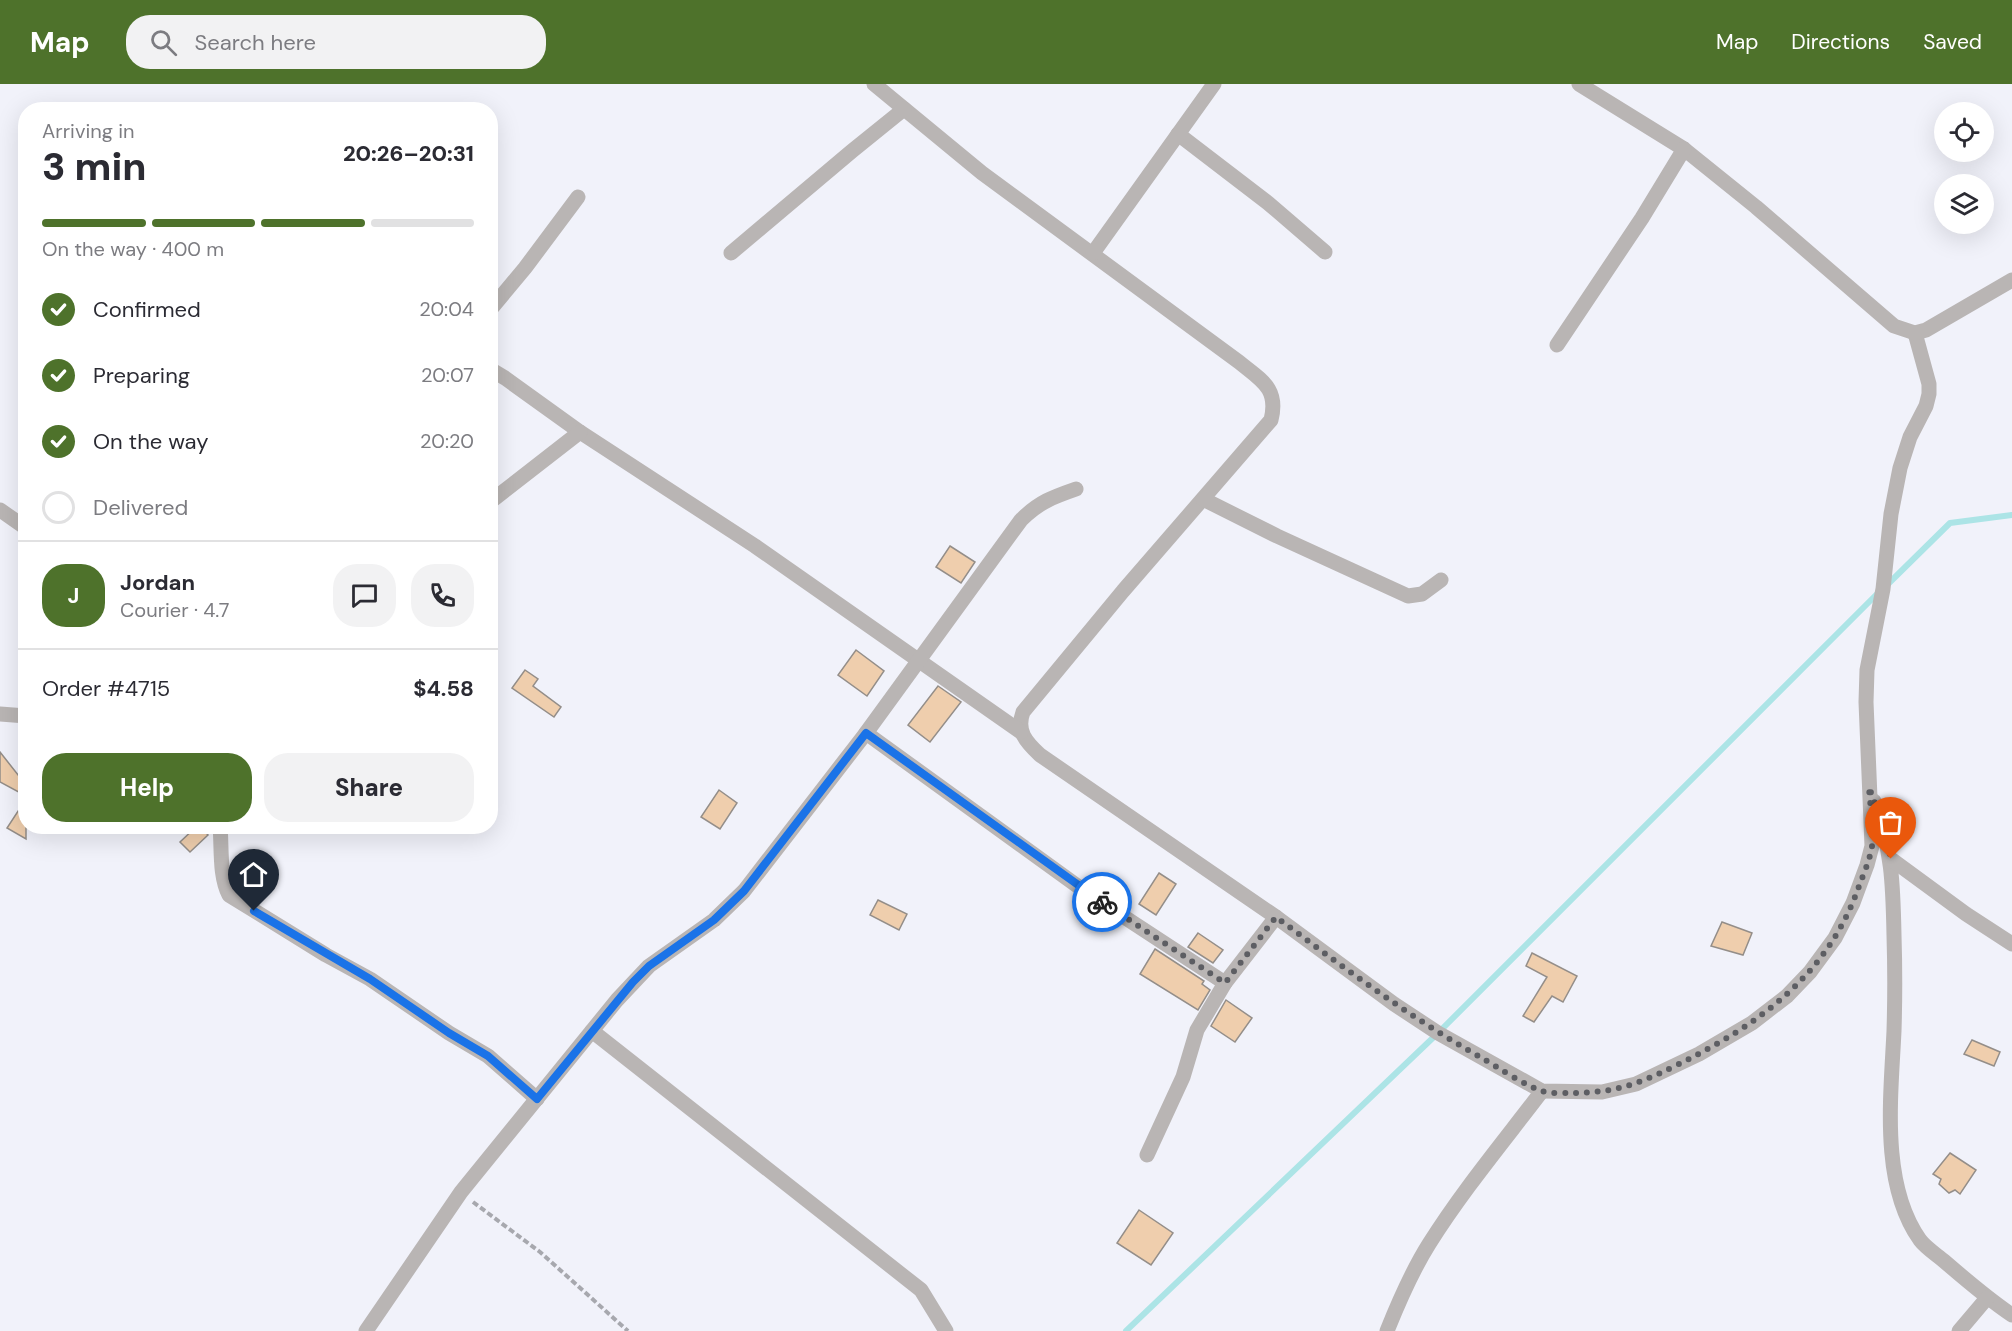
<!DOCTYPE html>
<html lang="en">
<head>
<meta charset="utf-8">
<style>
  :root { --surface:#fff; --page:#f2f2f3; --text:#2b2b33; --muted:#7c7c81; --line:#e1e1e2; --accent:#4e722b }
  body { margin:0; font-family:"DM Sans",sans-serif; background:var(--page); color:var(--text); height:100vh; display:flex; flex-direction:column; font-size:22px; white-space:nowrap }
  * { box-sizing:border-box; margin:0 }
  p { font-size:20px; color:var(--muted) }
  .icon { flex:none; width:33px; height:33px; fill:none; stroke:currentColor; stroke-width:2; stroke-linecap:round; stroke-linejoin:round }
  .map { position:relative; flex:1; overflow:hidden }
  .panel { position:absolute; left:18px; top:18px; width:480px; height:732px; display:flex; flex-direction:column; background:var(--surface); border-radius:24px; box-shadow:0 6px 24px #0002 }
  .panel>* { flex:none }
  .fabs { position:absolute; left:1934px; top:18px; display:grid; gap:12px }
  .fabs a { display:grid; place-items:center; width:60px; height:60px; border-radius:50%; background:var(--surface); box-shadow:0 6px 24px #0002; font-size:30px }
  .pin { position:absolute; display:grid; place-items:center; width:51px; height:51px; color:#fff; margin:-62px -26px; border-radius:50% 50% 50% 0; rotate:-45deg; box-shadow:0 0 6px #0007 }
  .pin .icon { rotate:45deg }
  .courier { position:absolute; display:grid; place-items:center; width:60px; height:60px; margin:-30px; border:4px solid #1a73e8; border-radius:50%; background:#fff; color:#222; box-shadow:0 2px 8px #0007 }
  .head em { font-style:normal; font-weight:800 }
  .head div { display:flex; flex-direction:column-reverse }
  .head { display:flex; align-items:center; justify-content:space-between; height:102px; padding:0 24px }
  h1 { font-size:39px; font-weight:800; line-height:45px }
  .bar { display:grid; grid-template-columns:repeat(4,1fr); gap:9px 6px; align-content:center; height:72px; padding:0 24px }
  .bar i { height:8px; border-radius:4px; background:var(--line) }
  .bar .selected { background:var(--accent) }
  .bar p { grid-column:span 4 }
  .line { display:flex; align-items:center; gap:15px; padding:0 24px; border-top:2px solid var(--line) }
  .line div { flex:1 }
  .round { display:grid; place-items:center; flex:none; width:63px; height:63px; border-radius:24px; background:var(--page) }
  ol { padding:0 24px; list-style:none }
  li { display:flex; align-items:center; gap:18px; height:66px }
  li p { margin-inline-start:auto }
  li .icon { padding:6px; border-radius:50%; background:var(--accent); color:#fff; stroke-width:4 }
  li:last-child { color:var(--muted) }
  li i { width:33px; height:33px; border:3px solid var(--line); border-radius:50% }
  .action { display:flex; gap:12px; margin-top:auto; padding:12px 24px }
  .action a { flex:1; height:69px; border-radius:24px; background:var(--accent); color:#fff; font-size:24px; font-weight:800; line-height:69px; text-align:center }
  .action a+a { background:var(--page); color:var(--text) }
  header { display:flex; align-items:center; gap:36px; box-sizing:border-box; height:84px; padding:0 30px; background:var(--accent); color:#fff }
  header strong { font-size:28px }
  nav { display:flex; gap:33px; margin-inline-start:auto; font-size:21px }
  .search { width:420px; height:54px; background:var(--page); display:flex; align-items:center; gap:15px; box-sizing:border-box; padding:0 21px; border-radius:24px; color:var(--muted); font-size:22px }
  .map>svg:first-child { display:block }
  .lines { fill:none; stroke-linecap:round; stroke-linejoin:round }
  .stream { stroke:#ace4e6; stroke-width:6 }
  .building { fill:#efcead; stroke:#948e89; stroke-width:1.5 }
  .path { stroke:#a7a8ae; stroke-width:4; stroke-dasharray:6 3; stroke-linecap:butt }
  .street { stroke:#b9b5b4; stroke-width:15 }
  .done { stroke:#5d5e63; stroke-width:6; stroke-dasharray:0 10.8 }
  .route { stroke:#1a73e8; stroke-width:8 }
</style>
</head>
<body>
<header>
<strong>Map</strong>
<div class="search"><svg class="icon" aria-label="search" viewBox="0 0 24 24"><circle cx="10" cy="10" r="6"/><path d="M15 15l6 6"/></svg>Search here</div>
<nav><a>Map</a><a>Directions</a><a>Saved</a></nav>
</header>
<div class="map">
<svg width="2012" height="1247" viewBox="0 0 2012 1247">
  <rect width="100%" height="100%" fill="#f1f2fa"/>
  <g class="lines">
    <!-- stream -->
    <g class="stream">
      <path d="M1886 502 1950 439 2012 431"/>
      <path d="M1126 1247 1438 949 1878 509"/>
    </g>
  </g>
  <!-- building -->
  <g class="building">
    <path d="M950 462 975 478 961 499 936 483Z"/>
    <path d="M856 566 884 587 867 612 838 591Z"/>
    <path d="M525 586 538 595 533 602 561 623 554 633 512 604Z"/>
    <path d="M938 602 961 618 930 658 908 641Z"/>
    <path d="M0 668 26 701V712L0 698Z"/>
    <path d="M719 706 737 719 720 745 701 733Z"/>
    <path d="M26 715V755L7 744Z"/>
    <path d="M197 742H200L208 751 190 768 180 758Z"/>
    <path d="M1159 789 1176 800 1156 831 1139 820Z"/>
    <path d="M878 816 907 830 899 846 870 831Z"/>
    <path d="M1722 838 1752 849 1743 871 1711 862Z"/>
    <path d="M1198 849 1223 866 1213 879 1188 863Z"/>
    <path d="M1155 865 1204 897 1202 900 1210 906 1198 926 1140 890Z"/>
    <path d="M1532 869 1577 892 1563 918 1552 912 1534 938 1523 932 1547 893 1526 882Z"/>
    <path d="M1226 916 1252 934 1235 958 1211 942Z"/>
    <path d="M1972 956 2000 968 1994 982 1964 970Z"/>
    <path d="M1950 1069 1976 1086 1960 1110 1955 1106 1949 1109 1939 1100 1941 1095 1933 1090Z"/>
    <path d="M1139 1126 1173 1149 1151 1181 1117 1159Z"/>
  </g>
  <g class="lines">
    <!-- path -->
    <path class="path" d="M473 1118 540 1168 628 1247"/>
    <!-- street -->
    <g class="street">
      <path d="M874 0 982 89 1239 278C1261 296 1279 304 1271 336L1123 507 1023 628C1016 647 1026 658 1040 671L1276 833 1394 920 1438 949 1542 1007 1602 1008 1636 1000 1699 970 1752 939 1787 912 1810 888 1835 854 1853 819 1867 781 1872 762 1866 618 1867 586 1883 505 1891 430 1900 384 1910 353 1926 322 1929 310V300L1915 249"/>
      <path d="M1579 0 1684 65 1756 123 1894 242 1915 249 1926 246 2012 196"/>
      <path d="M1178 50 1268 119 1325 168"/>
      <path d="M731 169 852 67 904 25"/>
      <path d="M1093 169 1214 0"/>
      <path d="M490 226 525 184 578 113"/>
      <path d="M1557 261 1642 134 1684 65"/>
      <path d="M490 285 505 294 580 348 755 462 1021 648"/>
      <path d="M1203 415 1277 452 1408 512 1422 510 1441 496"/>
      <path d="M490 418 580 348"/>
      <path d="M0 426 26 444"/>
      <path d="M0 630 26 632"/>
      <path d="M866 649 1083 806 1225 899"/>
      <path d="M1874 717C1892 766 1893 799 1894 851 1895 883 1895 915 1894 947 1891 1012 1880 1100 1920 1156 1926 1164 1937 1171 1944 1177 1966 1196 1988 1215 2012 1231"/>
      <path d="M220 742C222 765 219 791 229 811L326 871 370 895 449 949 488 972 537 1015"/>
      <path d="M1891 775 1966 830 2012 860"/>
      <path d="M592 947 921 1206 946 1247"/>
      <path d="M1147 1071 1183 993 1197 946 1225 899 1276 833"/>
      <path d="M366 1247 461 1108 617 916 649 882 714 836 744 807 866 649 1021 436C1039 418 1053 413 1076 405"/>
      <path d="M1387 1247C1399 1217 1412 1187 1429 1160 1463 1106 1504 1057 1542 1007"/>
      <path d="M1959 1247 1987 1214"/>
    </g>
  </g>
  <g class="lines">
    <!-- done -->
    <path class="done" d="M1102 818 1225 899 1276 833C1343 883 1409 933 1482 974 1497 983 1526 1002 1542 1007 1551 1010 1564 1009 1574 1009 1616 1008 1636 1001 1673 983 1755 943 1826 894 1858 805 1863 791 1870 776 1872 762 1874 743 1870 722 1869 703L1884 744 1891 775"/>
    <!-- route -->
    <path class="route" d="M254 827 370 895 449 949 488 972 537 1015 633 898 649 882 714 836 744 807 866 649 1102 818"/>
  </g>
</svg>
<div class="fabs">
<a><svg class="icon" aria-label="locate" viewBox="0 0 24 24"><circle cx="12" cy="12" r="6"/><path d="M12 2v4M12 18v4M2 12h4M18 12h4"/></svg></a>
<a><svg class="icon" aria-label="layers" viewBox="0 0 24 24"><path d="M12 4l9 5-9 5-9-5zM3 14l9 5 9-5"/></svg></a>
</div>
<div class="pin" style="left:1891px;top:775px;background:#ea580c"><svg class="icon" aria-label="bag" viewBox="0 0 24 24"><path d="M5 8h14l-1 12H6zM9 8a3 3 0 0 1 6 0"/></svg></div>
<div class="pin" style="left:254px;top:827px;background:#1f2937"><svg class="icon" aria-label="home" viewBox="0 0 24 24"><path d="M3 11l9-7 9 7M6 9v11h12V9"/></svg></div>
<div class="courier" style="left:1102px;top:818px"><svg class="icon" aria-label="bike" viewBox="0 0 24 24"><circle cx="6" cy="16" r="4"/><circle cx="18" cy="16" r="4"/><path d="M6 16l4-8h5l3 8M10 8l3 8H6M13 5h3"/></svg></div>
<section class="panel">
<div class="head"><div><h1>3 min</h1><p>Arriving in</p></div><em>20:26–20:31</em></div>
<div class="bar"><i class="selected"></i><i class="selected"></i><i class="selected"></i><i></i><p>On the way · 400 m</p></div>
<ol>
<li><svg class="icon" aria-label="check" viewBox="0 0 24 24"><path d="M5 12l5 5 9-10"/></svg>Confirmed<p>20:04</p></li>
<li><svg class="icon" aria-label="check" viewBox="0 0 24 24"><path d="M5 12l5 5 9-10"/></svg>Preparing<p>20:07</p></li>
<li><svg class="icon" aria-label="check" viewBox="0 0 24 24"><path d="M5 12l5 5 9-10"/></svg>On the way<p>20:20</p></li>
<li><i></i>Delivered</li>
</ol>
<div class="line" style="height:108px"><b class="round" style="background:var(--accent);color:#fff">J</b><div><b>Jordan</b><p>Courier · 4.7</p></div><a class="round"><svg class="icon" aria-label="chat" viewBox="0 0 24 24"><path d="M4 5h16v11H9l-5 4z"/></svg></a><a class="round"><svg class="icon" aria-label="phone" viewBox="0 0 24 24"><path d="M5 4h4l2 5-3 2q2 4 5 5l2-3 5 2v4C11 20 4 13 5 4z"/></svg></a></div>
<div class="line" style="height:78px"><div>Order #4715</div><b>$4.58</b></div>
<div class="action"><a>Help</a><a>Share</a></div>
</section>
</div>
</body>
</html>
